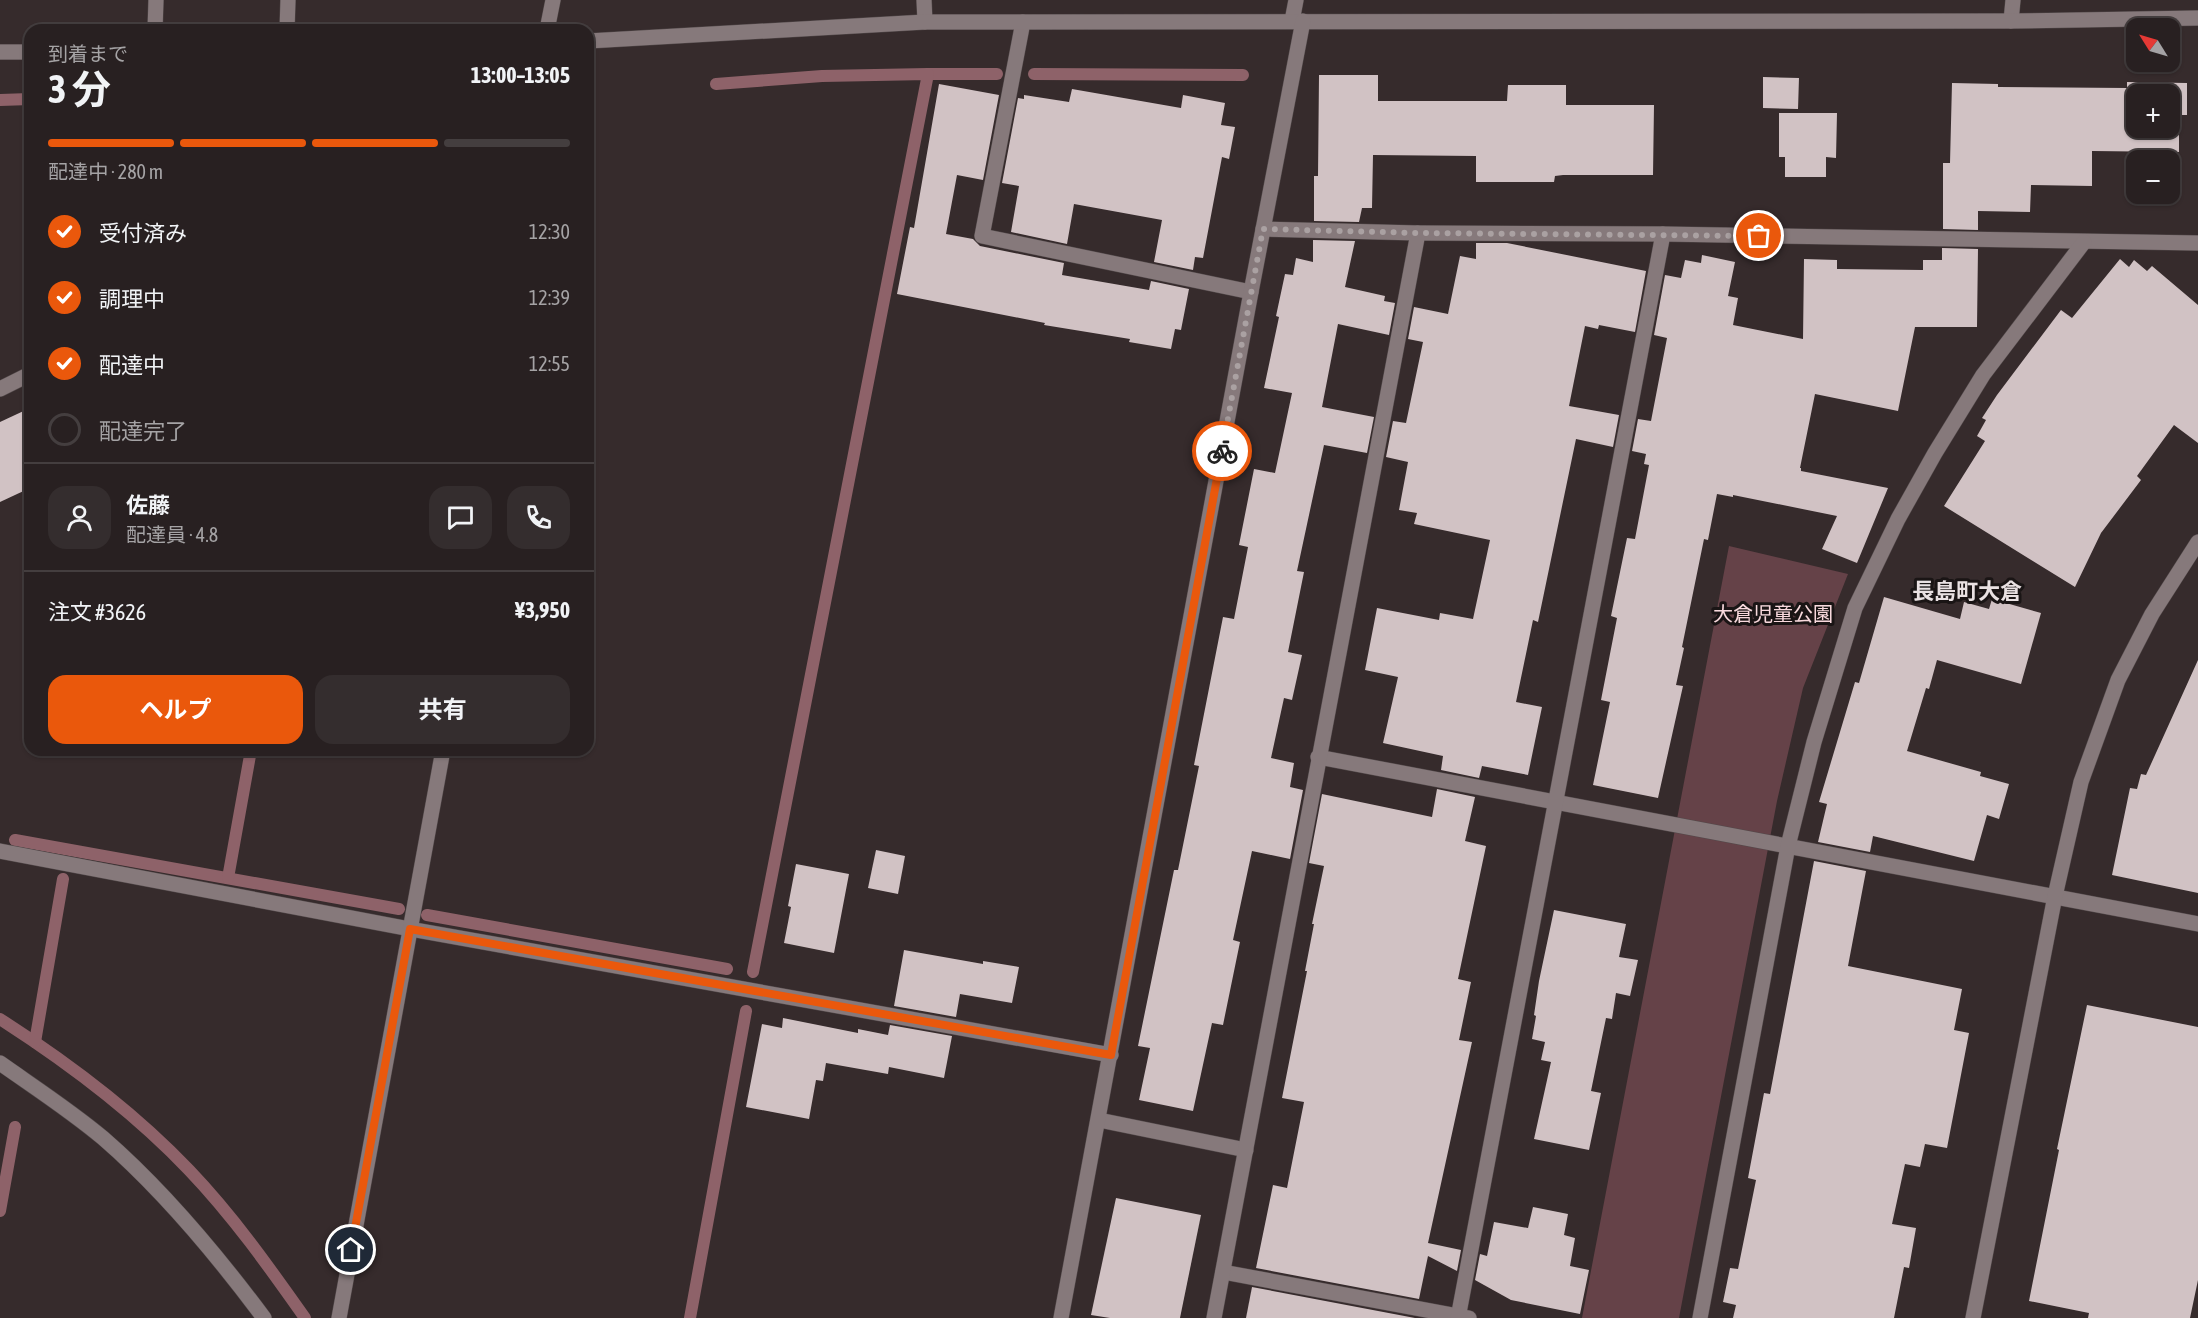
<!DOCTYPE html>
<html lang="ja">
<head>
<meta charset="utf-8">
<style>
  :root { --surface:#282021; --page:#342d2e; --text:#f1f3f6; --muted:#a5a3a5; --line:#443e3f; --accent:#ea580c }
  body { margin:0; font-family:"Asap Condensed","Noto Sans JP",sans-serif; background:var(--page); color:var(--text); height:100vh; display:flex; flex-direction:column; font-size:22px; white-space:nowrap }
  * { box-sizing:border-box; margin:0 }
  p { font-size:20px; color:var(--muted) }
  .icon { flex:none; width:33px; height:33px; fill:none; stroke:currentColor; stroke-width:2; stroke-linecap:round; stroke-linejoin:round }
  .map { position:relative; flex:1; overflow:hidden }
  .sheet { position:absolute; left:24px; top:24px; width:570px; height:732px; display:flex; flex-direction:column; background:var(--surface); border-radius:18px; box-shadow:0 2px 4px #0004,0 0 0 2px var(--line) }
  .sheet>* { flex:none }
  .needle { width:39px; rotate:307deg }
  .fabs { position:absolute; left:2126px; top:18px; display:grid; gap:12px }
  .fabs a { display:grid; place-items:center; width:54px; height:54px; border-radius:12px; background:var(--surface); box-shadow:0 2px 4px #0004,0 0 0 2px var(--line); font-size:30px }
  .pin { position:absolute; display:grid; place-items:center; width:51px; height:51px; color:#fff; margin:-26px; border:3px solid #fff; border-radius:50%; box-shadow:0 2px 6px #0007 }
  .courier { position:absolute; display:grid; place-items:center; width:60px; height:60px; margin:-30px; border:4px solid #ea580c; border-radius:50%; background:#fff; color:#222; box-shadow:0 2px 8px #0007 }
  .head em { font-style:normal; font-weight:700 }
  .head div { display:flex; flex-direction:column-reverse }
  .head { display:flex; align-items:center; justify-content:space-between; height:102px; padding:0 24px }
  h1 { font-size:39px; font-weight:700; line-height:45px }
  .bar { display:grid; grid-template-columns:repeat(4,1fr); gap:9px 6px; align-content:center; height:72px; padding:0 24px }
  .bar i { height:8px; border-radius:4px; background:var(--line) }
  .bar .active { background:var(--accent) }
  .bar p { grid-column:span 4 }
  .line { display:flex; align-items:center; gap:15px; padding:0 24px; border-top:2px solid var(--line) }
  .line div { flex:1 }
  .round { display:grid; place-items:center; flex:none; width:63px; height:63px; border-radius:18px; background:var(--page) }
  ol { padding:0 24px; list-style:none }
  li { display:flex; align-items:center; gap:18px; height:66px }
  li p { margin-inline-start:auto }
  li .icon { padding:6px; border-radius:50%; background:var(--accent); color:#fff; stroke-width:4 }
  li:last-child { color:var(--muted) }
  li i { width:33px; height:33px; border:3px solid var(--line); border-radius:50% }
  .button { display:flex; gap:12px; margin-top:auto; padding:12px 24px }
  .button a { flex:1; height:69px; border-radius:18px; background:var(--accent); color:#fff; font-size:24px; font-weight:700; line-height:69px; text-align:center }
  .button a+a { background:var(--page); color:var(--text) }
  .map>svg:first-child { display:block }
  .green { fill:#654248 }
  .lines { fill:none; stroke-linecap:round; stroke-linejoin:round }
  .stream { stroke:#8e6269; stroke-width:12 }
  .building { fill:#d1c2c4; fill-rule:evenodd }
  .service-casing { stroke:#52494a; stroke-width:16 }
  .minor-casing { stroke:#52494a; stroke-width:16 }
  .tertiary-casing { stroke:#52494a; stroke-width:16 }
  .secondary-casing { stroke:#52494a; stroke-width:16 }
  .service { stroke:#86797b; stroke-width:15 }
  .minor { stroke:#86797b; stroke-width:15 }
  .tertiary { stroke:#86797b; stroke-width:15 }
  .secondary { stroke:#86797b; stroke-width:15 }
  .done { stroke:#aaa1a2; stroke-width:6; stroke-dasharray:0 10.8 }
  .route { stroke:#ea580c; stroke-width:8 }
  .labels { text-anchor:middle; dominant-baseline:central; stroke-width:6; stroke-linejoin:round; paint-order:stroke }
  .park-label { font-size:20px; fill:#f8d9dd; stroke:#1a1515 }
  .quarter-label { font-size:22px; font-weight:bold; fill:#e9e1e2; stroke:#1a1515 }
</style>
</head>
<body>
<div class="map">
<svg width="2198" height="1318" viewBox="0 0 2198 1318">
  <rect width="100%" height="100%" fill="#362b2c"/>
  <!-- green -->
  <path class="green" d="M1729 546 1848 574 1803 688 1777 801 1679 1318H1582Z"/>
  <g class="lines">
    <!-- stream -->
    <g class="stream">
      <path d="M928 74H997"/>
      <path d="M1034 74 1243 75"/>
      <path d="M716 84 822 76 928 74 753 972"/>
      <path d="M0 100 30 99"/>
      <path d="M15 840 399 909"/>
      <path d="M228 878 251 750"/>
      <path d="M427 915 727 969"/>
      <path d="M0 1019C67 1062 134 1112 189 1170 233 1216 269 1267 305 1318"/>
      <path d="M35 1042 63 879"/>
      <path d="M0 1211 15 1127"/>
      <path d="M690 1318 746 1011"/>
    </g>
  </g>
  <!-- building -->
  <g class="building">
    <path d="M1319 75H1378V101H1507L1508 85H1566V105H1654L1653 175H1563L1555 176 1554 182H1476V156L1373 155 1372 208H1362L1359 222 1314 221V176H1318Z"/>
    <path d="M1763 77 1799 78 1798 109 1763 108Z"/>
    <path d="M2127 82 2187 83V115H2179V152L2092 151V186L2031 185 2030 212 1978 211V230L1943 229V163H1950L1952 83 1998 84V87L2127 88ZM2136 94H2169V128H2136Z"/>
    <path d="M939 84 999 95 983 180 957 175 946 234 973 239 980 246 1064 263 1062 275 1149 290 1151 281 1189 289 1181 330 1175 329 1171 349 1129 342 1130 339 1044 325 1045 323 897 294 910 227 914 228Z"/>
    <path d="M1072 89 1181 108 1183 95 1225 103 1221 125 1235 127 1229 159 1222 157 1203 258 1195 257 1193 270 1154 262 1162 220 1074 204 1067 244 1011 232 1019 186 1002 183 1018 98 1024 99V95L1069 102Z"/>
    <path d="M1779 113H1837L1836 158 1826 157V177H1785V157H1779Z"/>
    <path d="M1313 240 1355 241 1345 287 1385 296 1384 301 1395 303 1389 335 1338 324 1322 407 1374 417 1367 453 1324 445 1297 571 1304 572 1288 652 1302 655 1292 700 1284 698 1271 758 1294 763 1290 787 1303 790 1290 859 1252 851 1233 940 1240 942 1223 1025 1212 1023 1193 1111 1139 1100 1150 1048 1138 1046 1174 870H1178L1199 766 1194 765 1223 617 1234 619 1248 547 1239 545 1254 469 1275 473 1292 393 1264 388 1279 317 1276 316 1285 274 1293 275 1296 258 1313 262Z"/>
    <path d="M1476 243H1507L1646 271 1635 332 1599 325 1598 329 1585 326 1569 406 1619 415 1613 447 1576 439 1538 622 1533 620 1516 702 1542 707 1528 775 1482 766 1479 778 1441 770 1443 756 1383 743 1398 677 1365 670 1377 608 1439 620 1440 613 1473 619 1490 540 1414 524 1417 513 1399 510 1408 462 1386 457 1393 421 1406 423 1423 342 1408 339 1414 307 1448 314 1460 256 1476 259Z"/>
    <path d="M1942 248 1978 249 1977 327H1915L1898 411 1815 394 1800 468H1801V471L1888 488 1857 563 1822 549 1837 516 1733 495V497L1717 494 1708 540 1704 539 1682 647 1684 648 1676 685 1683 686 1658 798 1593 785 1610 702 1601 700 1617 618 1611 616 1627 538 1635 539 1649 465 1644 464 1646 454 1632 451 1638 419 1651 421 1667 338 1654 335 1665 275 1681 278 1685 260 1701 263 1702 255 1735 262 1728 296 1738 298 1733 325 1803 339 1804 259 1837 260V269L1923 270V260H1942Z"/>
    <path d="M2120 259 2129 267 2134 260 2147 271 2152 266 2198 305V443L2174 425 2137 476 2141 480 2101 533 2075 587 1944 506 1985 441 1977 436 1986 420 1982 418 1997 395 2061 310 2072 318Z"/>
    <path d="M30 408V488L0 502V422Z"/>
    <path d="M1884 597 1960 619 1964 602 1989 609 1992 599 2041 613 2021 684 1937 660 1929 689 1926 688 1907 751 1981 772 1980 776 2009 784 1999 819 1987 815 1974 861 1873 836 1870 852 1818 842 1827 804 1819 802 1855 682 1859 683Z"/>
    <path d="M2198 660V893L2112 875 2130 788 2137 789 2141 774 2146 775Z"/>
    <path d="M1437 789 1475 797 1465 841 1486 846 1458 979 1471 982 1459 1040 1472 1042 1428 1243 1461 1250 1457 1271 1428 1256 1419 1299 1256 1268 1273 1185 1287 1188 1304 1102 1282 1098 1307 971H1305L1314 924H1312L1324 866 1309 863 1322 794 1432 817Z"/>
    <path d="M876 850 905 856 898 894 868 888Z"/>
    <path d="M1814 861 1866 871 1848 966 1962 989 1954 1030 1969 1033 1947 1148 1925 1144 1920 1167 1905 1164 1892 1224 1916 1228 1909 1268 1904 1267 1894 1318H1733L1736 1305 1723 1302 1730 1268 1738 1269 1756 1180 1748 1178 1764 1093 1770 1094Z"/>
    <path d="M796 864 849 874 834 953 784 943 791 907 788 906Z"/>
    <path d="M1554 910 1626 924 1619 957 1638 960 1630 996 1616 993 1612 1019 1606 1018 1591 1091 1601 1093 1589 1150 1534 1139 1551 1062 1541 1060 1545 1042 1532 1039 1536 1016 1534 1015 1539 981Z"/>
    <path d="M904 950 983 964V961L1019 967 1012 1003 960 994 956 1017 894 1006Z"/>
    <path d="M2087 1005 2198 1027V1280L2190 1318H2088L2089 1313 2029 1301 2059 1150 2057 1149Z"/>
    <path d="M783 1018 858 1033V1029L888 1035 890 1025 952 1036 944 1078 889 1067 888 1074 826 1063 823 1081 816 1080 809 1119 746 1107 762 1024 782 1028Z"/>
    <path d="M1116 1198 1201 1215 1180 1318H1110L1091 1315Z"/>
    <path d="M1533 1207 1568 1214 1564 1235 1575 1238 1570 1266 1589 1270 1580 1314 1511 1300 1475 1280 1480 1254 1487 1256 1494 1222 1528 1228Z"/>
    <path d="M1252 1287 1415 1318H1246Z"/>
  </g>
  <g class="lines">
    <!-- service casing -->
    <g class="service-casing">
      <g id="service">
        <path d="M155 30 156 0"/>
        <path d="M287 30 288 0"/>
      </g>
    </g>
    <!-- minor casing -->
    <g class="minor-casing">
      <g id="minor">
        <path d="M924 0 925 22"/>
        <path d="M1292 21 1296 0"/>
        <path d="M2011 21 2013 0"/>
        <path d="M1023 22 982 236 1251 292"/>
        <path d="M547 30 553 0"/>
        <path d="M588 41 925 22 2011 21 2198 18"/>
        <path d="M0 52H30"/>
        <path d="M1263 229 1418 233 1663 234 2198 243"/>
        <path d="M0 389 30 374"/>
        <path d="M1318 757 2198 924"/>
        <path d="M0 851 410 929 1111 1055"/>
        <path d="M1099 1120 1246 1150"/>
        <path d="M1223 1272 1469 1318"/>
        <path d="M339 1318 443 750"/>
        <path d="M1061 1318 1251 292 1303 21"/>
        <path d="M1214 1318 1418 233"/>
        <path d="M1458 1318 1663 234"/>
        <path d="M1700 1318 1788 846 1814 742 1855 608 1898 519 1935 453 1983 375 2084 242"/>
      </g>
    </g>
    <!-- tertiary casing -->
    <g class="tertiary-casing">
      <path id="tertiary" d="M1973 1318 2055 896 2081 782 2118 680 2152 614 2198 542"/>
    </g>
    <!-- secondary casing -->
    <g class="secondary-casing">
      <path id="secondary" d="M0 1063C34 1087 71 1111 103 1138 163 1190 217 1255 264 1318"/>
    </g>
    <!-- service -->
    <use href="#service" class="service"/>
    <!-- minor -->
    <use href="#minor" class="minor"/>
    <!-- tertiary -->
    <use href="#tertiary" class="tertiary"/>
    <!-- secondary -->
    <use href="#secondary" class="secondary"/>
  </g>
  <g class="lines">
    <!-- done -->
    <path class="done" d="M1222 451 1263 229 1418 233 1759 236"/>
    <!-- route -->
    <path class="route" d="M351 1250 410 929 1111 1055 1222 451"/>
  </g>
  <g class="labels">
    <!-- park labels -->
    <g class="park-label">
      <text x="1773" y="613">大倉児童公園</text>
    </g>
    <!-- quarter labels -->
    <g class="quarter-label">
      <text x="1967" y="591">長島町大倉</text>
    </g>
  </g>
</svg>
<div class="fabs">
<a><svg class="needle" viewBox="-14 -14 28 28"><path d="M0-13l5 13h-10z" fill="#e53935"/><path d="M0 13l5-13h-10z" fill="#a5a3a5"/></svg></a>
<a>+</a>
<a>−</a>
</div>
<div class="pin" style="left:1759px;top:236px;background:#ea580c"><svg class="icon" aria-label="bag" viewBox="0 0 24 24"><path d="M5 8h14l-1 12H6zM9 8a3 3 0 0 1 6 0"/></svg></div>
<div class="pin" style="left:351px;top:1250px;background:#1f2937"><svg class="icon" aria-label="home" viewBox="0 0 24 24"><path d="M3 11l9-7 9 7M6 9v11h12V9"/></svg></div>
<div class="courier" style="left:1222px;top:451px"><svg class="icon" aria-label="bike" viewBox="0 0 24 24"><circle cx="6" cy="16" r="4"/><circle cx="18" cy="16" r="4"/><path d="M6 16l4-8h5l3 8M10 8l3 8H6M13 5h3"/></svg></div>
<section class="sheet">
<div class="head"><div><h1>3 分</h1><p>到着まで</p></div><em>13:00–13:05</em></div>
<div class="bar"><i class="active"></i><i class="active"></i><i class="active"></i><i></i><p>配達中 · 280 m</p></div>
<ol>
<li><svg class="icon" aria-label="check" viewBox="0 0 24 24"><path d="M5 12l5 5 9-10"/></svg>受付済み<p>12:30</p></li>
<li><svg class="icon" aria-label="check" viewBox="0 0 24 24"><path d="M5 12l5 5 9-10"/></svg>調理中<p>12:39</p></li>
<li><svg class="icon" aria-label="check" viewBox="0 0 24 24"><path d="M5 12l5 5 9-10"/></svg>配達中<p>12:55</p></li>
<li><i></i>配達完了</li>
</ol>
<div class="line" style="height:108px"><a class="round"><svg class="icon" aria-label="person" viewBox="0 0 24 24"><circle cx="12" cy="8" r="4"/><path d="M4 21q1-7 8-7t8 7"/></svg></a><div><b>佐藤</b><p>配達員 · 4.8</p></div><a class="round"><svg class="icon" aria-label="chat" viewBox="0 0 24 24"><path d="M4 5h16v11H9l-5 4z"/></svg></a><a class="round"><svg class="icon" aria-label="phone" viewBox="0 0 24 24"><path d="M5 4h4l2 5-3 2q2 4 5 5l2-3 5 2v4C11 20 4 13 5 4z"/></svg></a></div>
<div class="line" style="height:78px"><div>注文 #3626</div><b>¥3,950</b></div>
<div class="button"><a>ヘルプ</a><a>共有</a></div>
</section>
</div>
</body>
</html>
